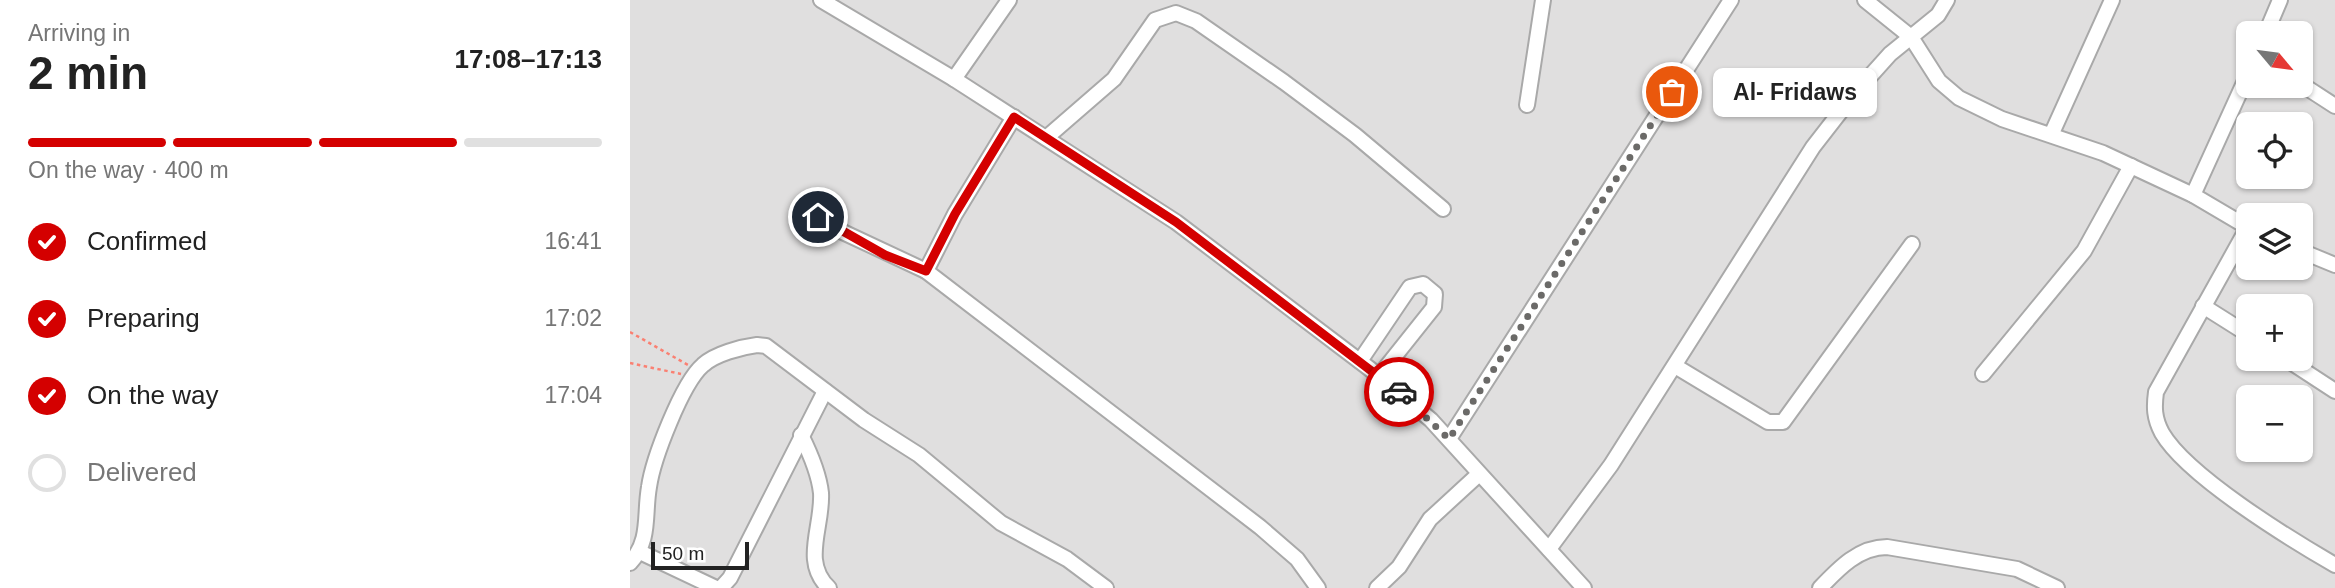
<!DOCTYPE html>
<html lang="en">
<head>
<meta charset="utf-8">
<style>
  :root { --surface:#fff; --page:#f6f6f6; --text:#222; --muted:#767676; --line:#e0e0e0; --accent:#d40000 }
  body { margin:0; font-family:Helvetica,sans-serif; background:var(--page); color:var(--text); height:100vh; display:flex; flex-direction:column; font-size:26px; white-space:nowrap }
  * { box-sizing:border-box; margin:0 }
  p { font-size:23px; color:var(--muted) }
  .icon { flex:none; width:38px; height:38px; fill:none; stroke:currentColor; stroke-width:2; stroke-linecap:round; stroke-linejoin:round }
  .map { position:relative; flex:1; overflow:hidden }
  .sheet { display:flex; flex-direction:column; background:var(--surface); width:630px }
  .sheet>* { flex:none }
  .needle { width:46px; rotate:119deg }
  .fabs { position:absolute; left:1606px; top:21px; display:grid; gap:14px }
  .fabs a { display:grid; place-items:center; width:77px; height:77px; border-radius:10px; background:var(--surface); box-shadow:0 2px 5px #0004; font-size:35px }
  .scale { position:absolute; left:21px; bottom:18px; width:98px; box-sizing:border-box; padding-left:7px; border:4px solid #222; border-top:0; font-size:19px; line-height:24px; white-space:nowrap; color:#222; -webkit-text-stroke:5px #fff; paint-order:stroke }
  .pin { position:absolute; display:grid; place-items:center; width:60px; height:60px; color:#fff; margin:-30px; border:4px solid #fff; border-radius:50%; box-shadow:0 2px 7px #0007 }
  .courier { position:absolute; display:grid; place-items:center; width:70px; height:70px; margin:-35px; border:5px solid #d40000; border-radius:50%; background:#fff; color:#222; box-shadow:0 2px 9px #0007 }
  .bubble { position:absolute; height:49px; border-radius:10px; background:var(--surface); box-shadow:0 2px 5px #0004; font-size:23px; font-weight:600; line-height:49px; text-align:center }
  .head em { font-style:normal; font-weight:600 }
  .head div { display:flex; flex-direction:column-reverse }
  .head { display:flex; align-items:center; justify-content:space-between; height:119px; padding:0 28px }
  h1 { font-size:46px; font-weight:600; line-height:52px }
  .bar { display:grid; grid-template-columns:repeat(4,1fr); gap:10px 7px; align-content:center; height:84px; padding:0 28px }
  .bar i { height:9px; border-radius:5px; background:var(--line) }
  .bar .active { background:var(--accent) }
  .bar p { grid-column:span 4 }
  ol { padding:0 28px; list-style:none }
  li { display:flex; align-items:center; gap:21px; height:77px }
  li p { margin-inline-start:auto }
  li .icon { padding:7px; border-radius:50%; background:var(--accent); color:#fff; stroke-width:4 }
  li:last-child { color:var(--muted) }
  li i { width:38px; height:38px; border:4px solid var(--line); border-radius:50% }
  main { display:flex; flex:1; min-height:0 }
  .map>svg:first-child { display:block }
  .residential { fill:#e0dfdf; fill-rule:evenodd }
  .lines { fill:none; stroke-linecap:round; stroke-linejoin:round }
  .minor-casing { stroke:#a9a9a9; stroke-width:18 }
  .path { stroke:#fa8072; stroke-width:2.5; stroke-dasharray:3.5 3.5; stroke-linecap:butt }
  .minor { stroke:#fff; stroke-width:14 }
  .done { stroke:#6b6a68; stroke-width:7; stroke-dasharray:0 12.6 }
  .route { stroke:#d40000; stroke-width:9 }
</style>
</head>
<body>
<main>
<section class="sheet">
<div class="head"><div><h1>2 min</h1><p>Arriving in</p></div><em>17:08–17:13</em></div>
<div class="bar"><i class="active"></i><i class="active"></i><i class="active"></i><i></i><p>On the way · 400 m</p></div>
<ol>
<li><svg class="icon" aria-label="check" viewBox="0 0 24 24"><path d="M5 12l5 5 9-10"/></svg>Confirmed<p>16:41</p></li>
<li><svg class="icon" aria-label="check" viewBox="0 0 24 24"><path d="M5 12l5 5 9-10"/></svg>Preparing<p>17:02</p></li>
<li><svg class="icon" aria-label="check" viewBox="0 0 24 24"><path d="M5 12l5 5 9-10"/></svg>On the way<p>17:04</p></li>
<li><i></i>Delivered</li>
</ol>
</section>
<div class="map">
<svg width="1705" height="588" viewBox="0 0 1705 588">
  <rect width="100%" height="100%" fill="#f2efe9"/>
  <!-- residential -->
  <path class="residential" d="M0 0H1705V588H0ZM1619 33H1671V86H1619ZM1619 124H1671V177H1619ZM1619 215H1671V268H1619ZM1619 306H1671V359H1619ZM1619 397H1671V450H1619Z"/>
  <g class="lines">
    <!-- minor casing -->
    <g class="minor-casing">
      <g id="minor">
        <path d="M191 0 324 79 546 222 740 369 801 420 954 588"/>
        <path d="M1235 0 1281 37 1309 81 1329 98 1372 119 1473 153 1563 195 1619 228"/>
        <path d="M1636 33 1650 0"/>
        <path d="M324 79 379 0"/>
        <path d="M1671 84 1705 106"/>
        <path d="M897 105 913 0"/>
        <path d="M384 117 325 214 296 271 630 527 667 559 688 588"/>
        <path d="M1422 133 1482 0"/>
        <path d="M416 138 484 79 525 20 546 13 566 21 654 82 725 135 813 209"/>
        <path d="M1563 195 1619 72"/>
        <path d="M182 211 202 227 296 271"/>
        <path d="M1618 227 1526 392C1524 407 1524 418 1532 433 1557 476 1660 539 1705 565"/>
        <path d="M1671 251 1705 265"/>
        <path d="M1573 306 1619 335"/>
        <path d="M1656 359 1705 391"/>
        <path d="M730 361 780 287 793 284 805 294 804 307 749 376"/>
        <path d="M1045 366 1138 422H1153L1282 244"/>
        <path d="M1353 374 1454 251 1501 166"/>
        <path d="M171 435C180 453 189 474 191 493 193 527 171 562 199 588"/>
        <path d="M819 439 1101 0"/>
        <path d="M919 549 981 465 1183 147 1225 93 1260 54 1308 15 1317 0"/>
        <path d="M10 552 86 588"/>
        <path d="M0 563C21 540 14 515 19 487 23 459 52 383 73 365 85 354 111 347 127 345L136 346 234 420 289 455 371 523 437 559 476 588"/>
        <path d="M91 588 100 578 195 391"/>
        <path d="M747 588 769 567 800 519 849 474"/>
        <path d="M1190 588C1209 568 1229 547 1257 547L1387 569 1427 588"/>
      </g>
    </g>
    <!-- path -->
    <g class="path">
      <path d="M0 332 58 365"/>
      <path d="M0 363 51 374"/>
    </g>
    <!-- minor -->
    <use href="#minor" class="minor"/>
  </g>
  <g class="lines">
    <!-- done -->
    <path class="done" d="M769 392 819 439 1042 92"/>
    <!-- route -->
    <path class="route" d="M188 217 255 255 296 271 325 214 384 117 546 222 769 392"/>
  </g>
</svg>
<div class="fabs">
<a><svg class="needle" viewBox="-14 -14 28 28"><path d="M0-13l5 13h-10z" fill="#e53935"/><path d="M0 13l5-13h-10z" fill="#767676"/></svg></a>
<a><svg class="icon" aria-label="locate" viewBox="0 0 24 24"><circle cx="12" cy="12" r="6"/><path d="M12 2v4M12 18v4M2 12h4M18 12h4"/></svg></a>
<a><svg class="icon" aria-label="layers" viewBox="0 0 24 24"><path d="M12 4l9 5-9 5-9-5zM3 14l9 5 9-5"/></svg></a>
<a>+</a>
<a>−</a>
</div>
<div class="scale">50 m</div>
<div class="pin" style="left:1042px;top:92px;background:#ea580c"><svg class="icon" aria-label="bag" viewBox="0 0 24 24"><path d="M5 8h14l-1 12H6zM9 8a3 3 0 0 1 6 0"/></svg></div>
<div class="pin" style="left:188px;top:217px;background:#1f2937"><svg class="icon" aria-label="home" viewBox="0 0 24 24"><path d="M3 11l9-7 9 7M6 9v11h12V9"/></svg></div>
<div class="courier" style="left:769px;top:392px"><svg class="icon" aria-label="car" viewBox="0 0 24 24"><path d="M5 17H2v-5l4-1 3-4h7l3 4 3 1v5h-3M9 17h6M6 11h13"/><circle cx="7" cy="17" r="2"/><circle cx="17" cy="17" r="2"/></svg></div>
<div class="bubble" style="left:1083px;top:68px;width:164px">Al- Fridaws</div>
</div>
</main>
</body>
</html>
